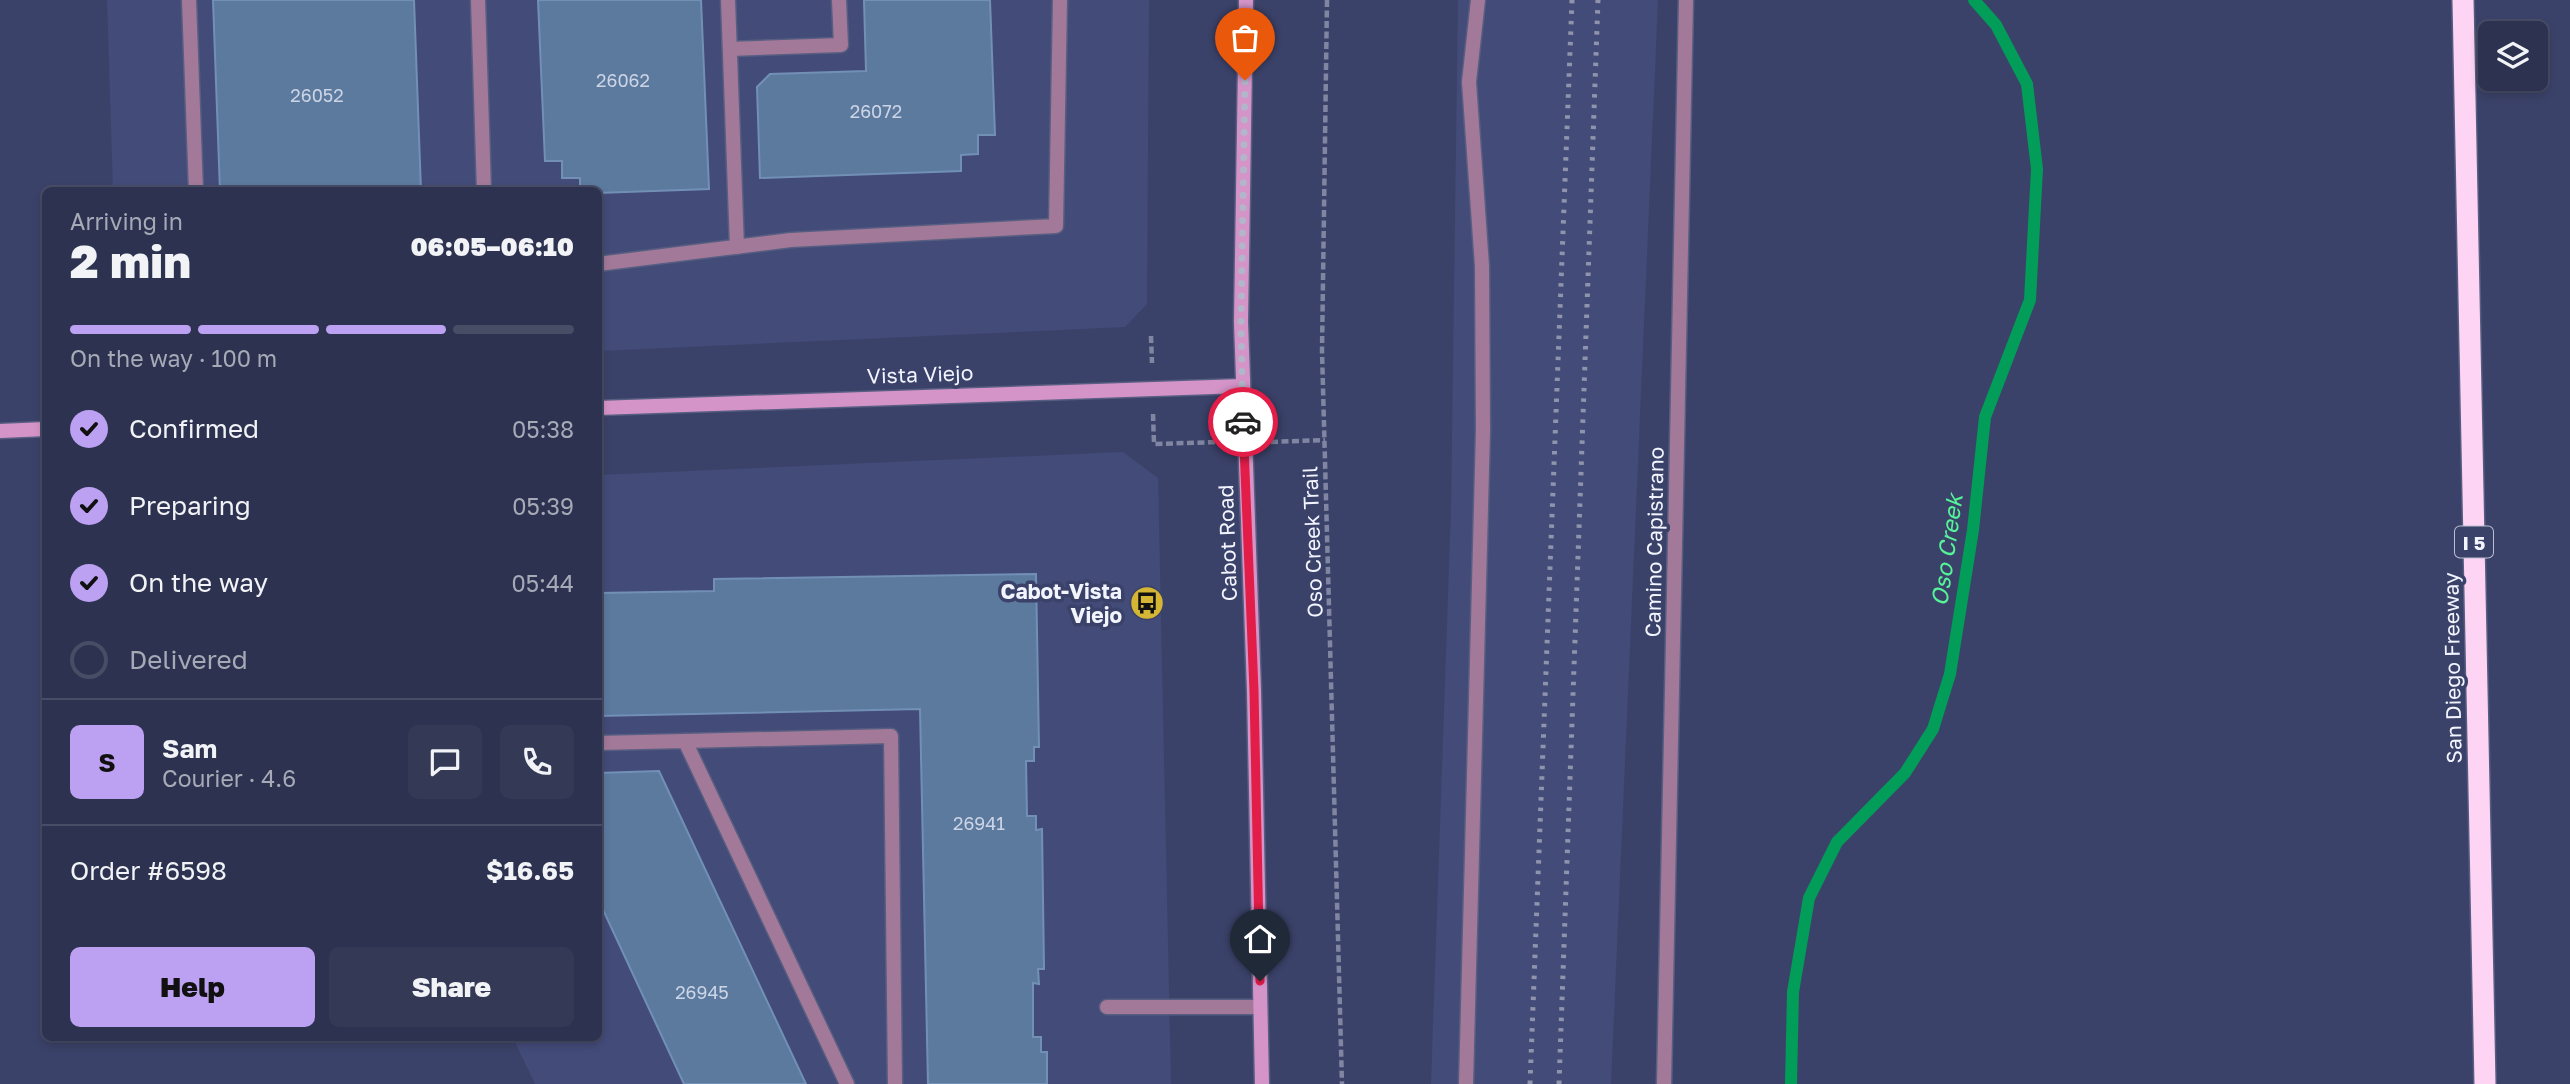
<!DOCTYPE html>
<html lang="en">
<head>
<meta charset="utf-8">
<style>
  :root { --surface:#2c324f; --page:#343a56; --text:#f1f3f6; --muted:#a6aab7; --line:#484d66; --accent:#bca0f2 }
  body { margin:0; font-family:"Golos Text",sans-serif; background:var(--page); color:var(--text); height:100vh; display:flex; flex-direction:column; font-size:26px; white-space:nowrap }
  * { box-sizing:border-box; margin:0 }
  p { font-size:23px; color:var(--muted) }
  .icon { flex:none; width:38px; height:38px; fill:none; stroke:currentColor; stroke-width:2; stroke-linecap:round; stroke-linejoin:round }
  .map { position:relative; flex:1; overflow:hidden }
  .side { position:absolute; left:42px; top:187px; width:560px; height:854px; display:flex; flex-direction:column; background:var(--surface); border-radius:10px; box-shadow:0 4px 10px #0003,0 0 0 2px var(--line) }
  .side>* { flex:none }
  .buttons { position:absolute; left:2478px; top:21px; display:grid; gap:14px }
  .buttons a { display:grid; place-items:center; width:70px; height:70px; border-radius:10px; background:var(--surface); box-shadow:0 4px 10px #0003,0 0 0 2px var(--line); font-size:35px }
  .pin { position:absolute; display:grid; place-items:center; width:60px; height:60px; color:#fff; margin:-72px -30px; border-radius:50% 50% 50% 0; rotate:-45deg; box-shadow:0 0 7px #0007 }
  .pin .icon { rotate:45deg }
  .courier { position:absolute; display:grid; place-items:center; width:70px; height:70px; margin:-35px; border:5px solid #e11d48; border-radius:50%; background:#fff; color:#222; box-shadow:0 2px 9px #0007 }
  .head em { font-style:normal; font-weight:800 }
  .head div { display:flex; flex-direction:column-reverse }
  .head { display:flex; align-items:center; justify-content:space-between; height:119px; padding:0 28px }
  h1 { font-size:46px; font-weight:800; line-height:52px }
  .bar { display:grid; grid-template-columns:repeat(4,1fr); gap:10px 7px; align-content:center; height:84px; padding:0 28px }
  .bar i { height:9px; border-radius:5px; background:var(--line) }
  .bar .current { background:var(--accent) }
  .bar p { grid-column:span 4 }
  .line { display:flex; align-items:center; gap:18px; padding:0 28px; border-top:2px solid var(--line) }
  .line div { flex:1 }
  .round { display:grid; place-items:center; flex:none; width:74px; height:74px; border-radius:10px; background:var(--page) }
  ol { padding:0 28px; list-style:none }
  li { display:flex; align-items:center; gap:21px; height:77px }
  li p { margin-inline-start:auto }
  li .icon { padding:7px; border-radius:50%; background:var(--accent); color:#111; stroke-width:4 }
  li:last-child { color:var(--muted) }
  li i { width:38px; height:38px; border:4px solid var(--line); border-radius:50% }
  .primary-button { display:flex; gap:14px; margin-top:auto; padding:14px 28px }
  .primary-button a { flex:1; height:80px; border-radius:10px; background:var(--accent); color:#111; font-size:28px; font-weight:800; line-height:80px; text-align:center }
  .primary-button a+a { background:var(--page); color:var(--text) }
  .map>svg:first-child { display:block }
  .built { fill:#434b79 }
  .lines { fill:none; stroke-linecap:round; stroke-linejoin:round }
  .stream { stroke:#029d58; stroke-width:12 }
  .building { fill:#5c799e; stroke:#7290b6; stroke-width:2 }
  .lane-casing { stroke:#585e81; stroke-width:17 }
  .street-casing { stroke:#585e81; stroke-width:17 }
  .secondary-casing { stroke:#585e81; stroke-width:17 }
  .highway-casing { stroke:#585e81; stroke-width:24 }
  .path { stroke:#8085a1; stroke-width:4.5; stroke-dasharray:7 3.5; stroke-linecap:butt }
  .lane { stroke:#a27999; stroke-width:14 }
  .street { stroke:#a27999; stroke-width:14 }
  .secondary { stroke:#d594c8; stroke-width:14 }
  .highway { stroke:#fdd4f3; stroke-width:21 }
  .rail { stroke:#8f94ad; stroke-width:5; stroke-dasharray:3.5 7; stroke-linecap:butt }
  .done { stroke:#b2b6ca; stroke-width:7; stroke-dasharray:0 12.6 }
  .route { stroke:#e11d48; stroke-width:9 }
  .labels { text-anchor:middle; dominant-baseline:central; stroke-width:7; stroke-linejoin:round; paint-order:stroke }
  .number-label { font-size:18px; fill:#ccd5e6 }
  .shield { fill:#3b4269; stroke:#bbbfd1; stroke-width:2 }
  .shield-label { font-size:19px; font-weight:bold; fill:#f2f4fe }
  .street-label { font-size:21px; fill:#f2f4fe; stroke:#3b4269 }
  .poi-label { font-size:21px; font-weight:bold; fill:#f2f4fe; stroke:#3b4269; text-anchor:end }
  .water-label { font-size:23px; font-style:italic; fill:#55f398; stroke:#3b4269 }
</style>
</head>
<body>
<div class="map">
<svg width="2570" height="1084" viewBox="0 0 2570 1084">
  <rect width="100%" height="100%" fill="#3b4269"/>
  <!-- built -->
  <g class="built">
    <path d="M107 0H1149L1147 304 1125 327 599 351 598 191H113Z"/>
    <path d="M1458 0H1658L1611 1084H1431L1451 510Z"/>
    <path d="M1123 452 1158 478 1171 1084H535L513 1038H598L599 475Z"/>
  </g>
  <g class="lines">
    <!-- stream -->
    <path class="stream" d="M1791 1084 1793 992 1809 898 1837 842 1905 773 1933 729 1950 674 1973 530 1985 417 2030 300 2037 169 2027 84 1996 25 1974 0"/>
  </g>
  <!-- building -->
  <g class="building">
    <path d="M213 0H414L421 191H220Z"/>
    <path d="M538 0H701L709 189 598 193V191H580V178H562V161H545Z"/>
    <path d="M864 0H990L995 135H978V154L961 155V171L760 178 757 87 770 74 866 71Z"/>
    <path d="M1036 574 1039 747H1034V761H1026L1027 816H1036V830L1042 829 1044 969H1038L1039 984 1033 983V1037H1041V1052H1047V1084H928L920 709 598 716V593L714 591V579Z"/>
    <path d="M659 771 806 1084H684L598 899V773Z"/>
  </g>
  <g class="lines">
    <!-- lane casing -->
    <g class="lane-casing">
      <g id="lane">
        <path d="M189 0 196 191"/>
        <path d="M478 0 484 191"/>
        <path d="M728 0 737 247"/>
        <path d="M730 49 841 45 839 0"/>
        <path d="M598 264 791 240 1056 226 1060 0"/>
        <path d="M685 741 891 736 895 1084"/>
        <path d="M598 743 685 741 847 1084"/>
        <path d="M1107 1007H1260"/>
        <path d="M1466 1084 1483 430 1482 266 1469 82 1478 0"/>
      </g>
    </g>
    <!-- street casing -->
    <g class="street-casing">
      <path id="street" d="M1664 1084 1686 0"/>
    </g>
    <!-- secondary casing -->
    <g class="secondary-casing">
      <g id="secondary">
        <path d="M1246 0 1241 322 1254 691 1262 1084"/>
        <path d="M598 408 1242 386"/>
        <path d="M0 431 46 429"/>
      </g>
    </g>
    <!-- highway casing -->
    <g class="highway-casing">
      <path id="highway" d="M2463 0 2485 1084"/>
    </g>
    <!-- path -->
    <g class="path">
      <path d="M1327 0 1322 351 1342 1084"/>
      <path d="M1151 336 1152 363"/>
      <path d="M1153 414 1154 444 1220 442"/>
      <path d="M1271 442 1325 440"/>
    </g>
    <!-- lane -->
    <use href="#lane" class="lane"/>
    <!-- street -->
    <use href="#street" class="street"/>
    <!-- secondary -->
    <use href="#secondary" class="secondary"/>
    <!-- highway -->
    <use href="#highway" class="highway"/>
    <!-- rail -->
    <g class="rail">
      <path d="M1530 1084 1572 0"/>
      <path d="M1559 1084 1598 0"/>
    </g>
  </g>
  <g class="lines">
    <!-- done -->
    <path class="done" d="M1243 422 1241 322 1245 80"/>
    <!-- route -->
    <path class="route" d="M1243 422 1254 691 1260 981"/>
  </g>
  <!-- icons -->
  <defs>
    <g id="bus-disc" transform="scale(1.75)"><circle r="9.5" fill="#d5b534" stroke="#3b4269"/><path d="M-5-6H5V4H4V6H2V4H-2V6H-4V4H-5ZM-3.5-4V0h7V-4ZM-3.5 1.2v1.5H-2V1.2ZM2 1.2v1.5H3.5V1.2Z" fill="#111"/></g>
  </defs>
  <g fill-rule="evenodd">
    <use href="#bus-disc" x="1147" y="603"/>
  </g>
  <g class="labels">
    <!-- number labels -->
    <g class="number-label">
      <text x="623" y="80">26062</text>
      <text x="317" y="95">26052</text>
      <text x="876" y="111">26072</text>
      <text x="979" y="823">26941</text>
      <text x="702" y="992">26945</text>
    </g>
    <!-- shield labels -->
    <rect class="shield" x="2455" y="526.5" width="38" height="31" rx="5"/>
    <g class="shield-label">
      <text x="2474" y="542">I 5</text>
    </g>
    <!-- street labels -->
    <g class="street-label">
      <text transform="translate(920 374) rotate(-2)">Vista Viejo</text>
      <text transform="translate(1312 542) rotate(-92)">Oso Creek Trail</text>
      <text transform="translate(1654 542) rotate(-89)">Camino Capistrano</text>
      <text transform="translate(1227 543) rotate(-92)">Cabot Road</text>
      <text transform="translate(2452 668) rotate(-91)">San Diego Freeway</text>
    </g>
    <!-- poi labels -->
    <g class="poi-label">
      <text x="1122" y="591">Cabot-Vista<tspan x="1122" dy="24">Viejo</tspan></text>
    </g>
    <!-- water labels -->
    <g class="water-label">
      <text transform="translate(1946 550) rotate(-82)">Oso Creek</text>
    </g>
  </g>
</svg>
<div class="buttons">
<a><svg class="icon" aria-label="layers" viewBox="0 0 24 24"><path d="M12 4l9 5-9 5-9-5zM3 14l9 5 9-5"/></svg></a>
</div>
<div class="pin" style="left:1245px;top:80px;background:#ea580c"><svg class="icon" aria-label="bag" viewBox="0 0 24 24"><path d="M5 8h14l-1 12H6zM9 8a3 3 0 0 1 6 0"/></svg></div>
<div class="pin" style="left:1260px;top:981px;background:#1f2937"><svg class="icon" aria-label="home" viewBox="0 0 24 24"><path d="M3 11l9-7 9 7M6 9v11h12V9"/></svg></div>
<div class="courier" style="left:1243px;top:422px"><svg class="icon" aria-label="car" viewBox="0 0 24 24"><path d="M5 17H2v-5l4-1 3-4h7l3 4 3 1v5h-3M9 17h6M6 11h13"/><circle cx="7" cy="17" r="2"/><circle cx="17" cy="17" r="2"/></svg></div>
<section class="side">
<div class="head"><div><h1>2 min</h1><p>Arriving in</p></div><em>06:05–06:10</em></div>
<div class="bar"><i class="current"></i><i class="current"></i><i class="current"></i><i></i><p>On the way · 100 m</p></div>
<ol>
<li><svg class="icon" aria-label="check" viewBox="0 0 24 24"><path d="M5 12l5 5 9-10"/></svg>Confirmed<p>05:38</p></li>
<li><svg class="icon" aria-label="check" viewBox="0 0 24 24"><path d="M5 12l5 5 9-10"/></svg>Preparing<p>05:39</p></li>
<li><svg class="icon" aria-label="check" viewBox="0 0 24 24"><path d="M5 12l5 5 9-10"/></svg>On the way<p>05:44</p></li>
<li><i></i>Delivered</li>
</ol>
<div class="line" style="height:126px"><b class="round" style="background:var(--accent);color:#111">S</b><div><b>Sam</b><p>Courier · 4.6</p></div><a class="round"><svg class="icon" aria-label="chat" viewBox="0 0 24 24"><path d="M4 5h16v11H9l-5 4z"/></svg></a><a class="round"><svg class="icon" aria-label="phone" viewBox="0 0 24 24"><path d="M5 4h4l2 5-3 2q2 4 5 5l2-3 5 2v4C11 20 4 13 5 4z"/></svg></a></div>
<div class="line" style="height:91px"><div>Order #6598</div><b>$16.65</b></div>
<div class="primary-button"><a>Help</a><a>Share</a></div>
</section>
</div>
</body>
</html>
